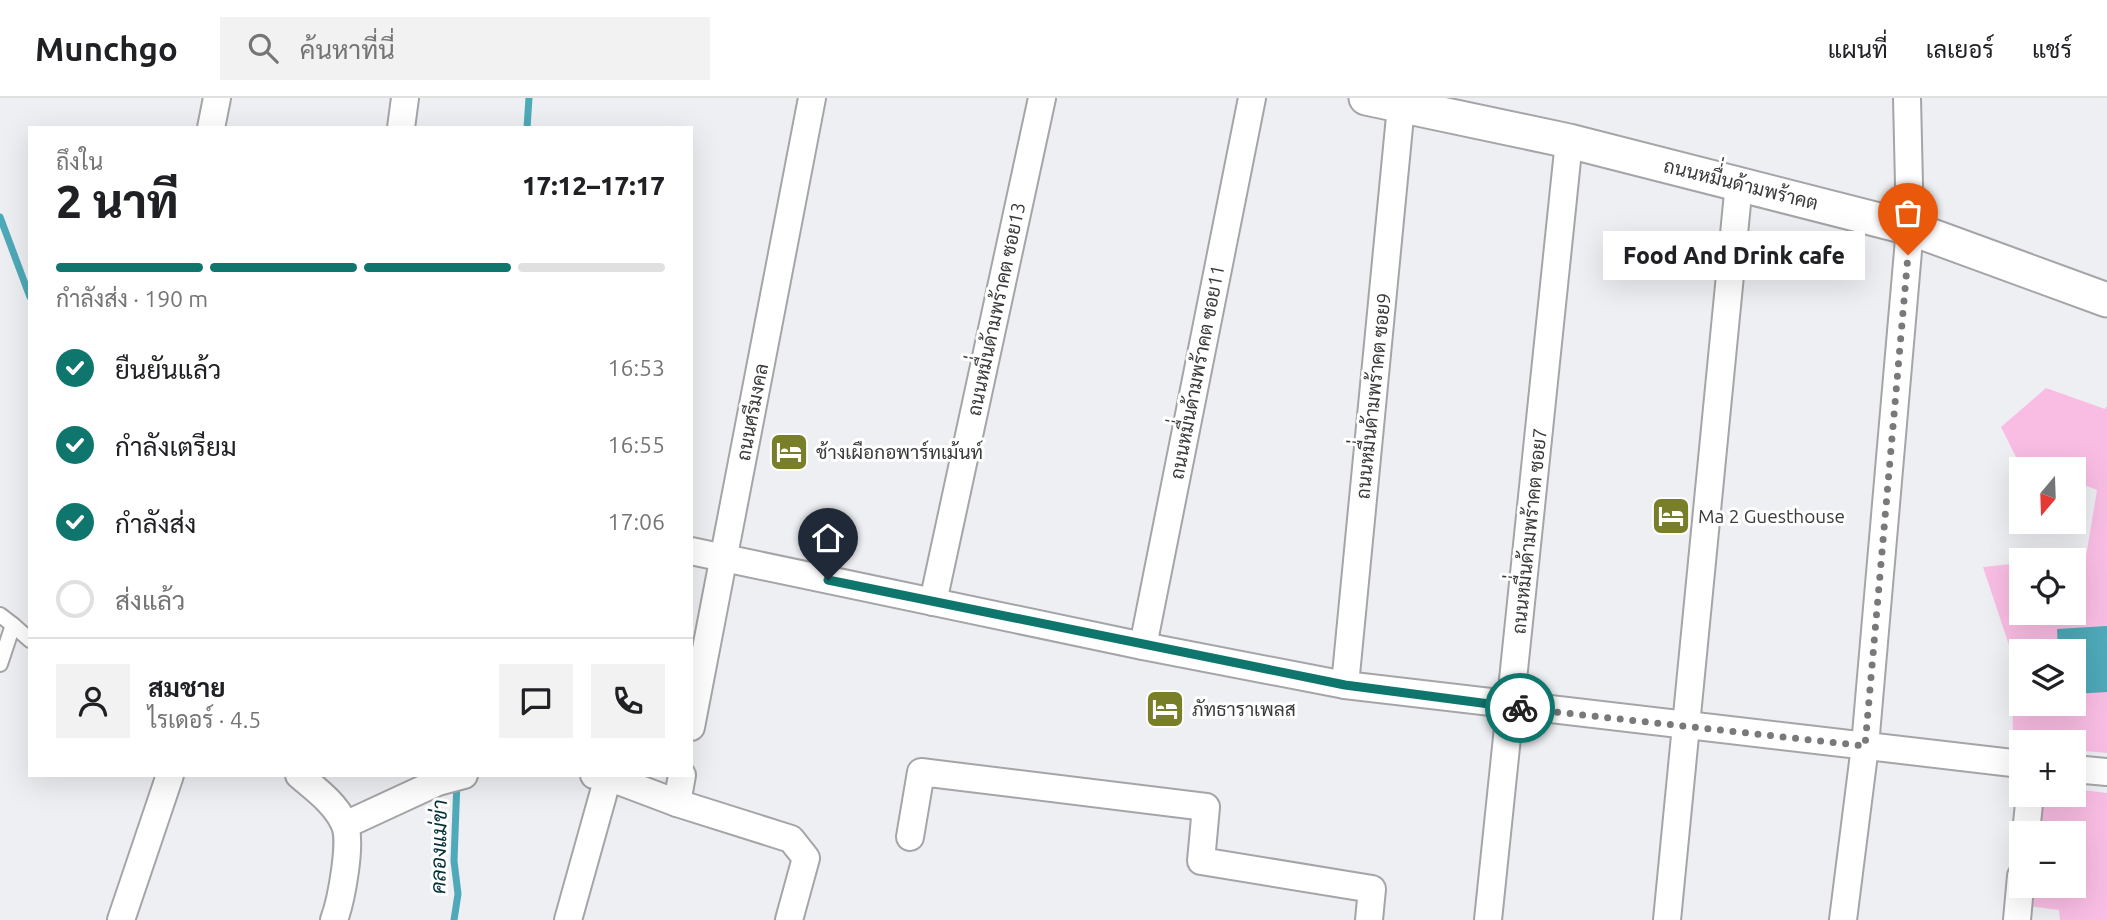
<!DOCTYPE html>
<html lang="th">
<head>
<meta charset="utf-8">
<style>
  :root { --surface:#fff; --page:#f2f2f2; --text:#202124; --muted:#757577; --line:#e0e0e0; --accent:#0f766e }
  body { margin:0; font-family:Ubuntu,Sarabun,sans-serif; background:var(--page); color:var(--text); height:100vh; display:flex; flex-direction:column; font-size:26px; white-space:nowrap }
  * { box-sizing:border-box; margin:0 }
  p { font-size:23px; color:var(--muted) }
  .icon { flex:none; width:38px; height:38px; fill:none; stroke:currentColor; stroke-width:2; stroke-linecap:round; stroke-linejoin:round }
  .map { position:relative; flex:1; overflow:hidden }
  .sheet { position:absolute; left:28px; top:28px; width:665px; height:651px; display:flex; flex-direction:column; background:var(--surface); border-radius:0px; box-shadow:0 7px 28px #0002 }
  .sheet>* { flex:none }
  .needle { width:46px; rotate:199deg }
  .controls { position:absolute; left:2009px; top:359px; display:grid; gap:14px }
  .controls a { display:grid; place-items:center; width:77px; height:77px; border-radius:0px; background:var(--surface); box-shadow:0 7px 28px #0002; font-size:35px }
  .pin { position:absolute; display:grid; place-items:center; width:60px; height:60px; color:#fff; margin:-72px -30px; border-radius:50% 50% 50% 0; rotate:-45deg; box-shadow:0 0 7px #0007 }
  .pin .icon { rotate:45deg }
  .courier { position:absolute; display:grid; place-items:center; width:70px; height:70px; margin:-35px; border:5px solid #0f766e; border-radius:50%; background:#fff; color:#222; box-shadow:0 2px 9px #0007 }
  .bubble { position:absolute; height:49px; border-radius:0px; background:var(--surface); box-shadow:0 7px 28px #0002; font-size:23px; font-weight:800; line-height:49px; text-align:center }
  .headline em { font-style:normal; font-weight:800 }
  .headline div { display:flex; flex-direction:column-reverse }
  .headline { display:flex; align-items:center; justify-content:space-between; height:119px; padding:0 28px }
  h1 { font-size:46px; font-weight:800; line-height:52px }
  .bar { display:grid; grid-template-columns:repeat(4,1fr); gap:10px 7px; align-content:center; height:84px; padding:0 28px }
  .bar i { height:9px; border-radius:5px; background:var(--line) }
  .bar .on { background:var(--accent) }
  .bar p { grid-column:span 4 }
  .line { display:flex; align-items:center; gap:18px; padding:0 28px; border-top:2px solid var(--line) }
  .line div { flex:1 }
  .round { display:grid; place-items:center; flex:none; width:74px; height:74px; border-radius:0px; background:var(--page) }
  ol { padding:0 28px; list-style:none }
  li { display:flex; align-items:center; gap:21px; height:77px }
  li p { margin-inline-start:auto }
  li .icon { padding:7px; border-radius:50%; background:var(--accent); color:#fff; stroke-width:4 }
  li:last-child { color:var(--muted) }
  li i { width:38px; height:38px; border:4px solid var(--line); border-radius:50% }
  header { display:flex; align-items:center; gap:42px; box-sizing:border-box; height:98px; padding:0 35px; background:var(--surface); border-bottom:2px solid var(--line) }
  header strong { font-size:33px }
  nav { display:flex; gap:38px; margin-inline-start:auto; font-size:24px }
  .search { width:490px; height:63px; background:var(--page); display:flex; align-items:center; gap:18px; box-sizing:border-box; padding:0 24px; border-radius:0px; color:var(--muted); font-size:26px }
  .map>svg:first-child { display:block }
  .green { fill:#f9bde3; fill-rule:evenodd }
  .water { fill:#4ea9b8 }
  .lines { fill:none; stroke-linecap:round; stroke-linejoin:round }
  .stream { stroke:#4ea9b8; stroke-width:7 }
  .service-casing { stroke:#a5a5a8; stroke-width:18 }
  .minor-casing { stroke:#a5a5a8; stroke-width:30 }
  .tertiary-casing { stroke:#a5a5a8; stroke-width:37 }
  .service { stroke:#fff; stroke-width:14 }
  .minor { stroke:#fff; stroke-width:26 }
  .tertiary { stroke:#fff; stroke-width:33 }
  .done { stroke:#79797b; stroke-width:7; stroke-dasharray:0 12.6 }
  .route { stroke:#0f766e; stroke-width:9 }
  .labels { text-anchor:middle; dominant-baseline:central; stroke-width:6; stroke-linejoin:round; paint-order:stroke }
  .street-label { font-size:19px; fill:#3a3a3b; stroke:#fff }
  .poi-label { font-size:19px; fill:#3a3a3b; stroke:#fff; text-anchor:start }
  .water-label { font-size:21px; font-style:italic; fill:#022f36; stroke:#fff }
</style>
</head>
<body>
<header>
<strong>Munchgo</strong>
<div class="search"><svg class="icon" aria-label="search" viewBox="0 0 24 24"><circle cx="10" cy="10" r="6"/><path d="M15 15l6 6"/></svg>ค้นหาที่นี่</div>
<nav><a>แผนที่</a><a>เลเยอร์</a><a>แชร์</a></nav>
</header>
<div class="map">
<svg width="2107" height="822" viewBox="0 0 2107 822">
  <rect width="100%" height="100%" fill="#eeeff2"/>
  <!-- green -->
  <g class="green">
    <path d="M2046 290 2105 311 2107 308V655L2074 652V644L2013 647 2012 556 1983 469 2021 465V514H2074V462H2048L2086 458 2097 392 2074 383V371H2043L2017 361 2001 329ZM2021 553H2074V606H2021Z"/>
    <path d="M2074 691 2107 695V822H2060L2059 812 2028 808 2030 788H2074V735H2036L2040 697 2074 696Z"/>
  </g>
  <!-- water -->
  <path class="water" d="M2107 528V594L2074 596V553H2058L2057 531Z"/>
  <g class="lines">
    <!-- stream -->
    <g class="stream">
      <path d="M527 30 529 0"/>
      <path d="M0 119 30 199"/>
      <path d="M454 822 458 796 454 763 457 683"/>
    </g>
    <!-- service casing -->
    <g class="service-casing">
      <g id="service">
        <path d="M0 517 13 527 0 566"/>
        <path d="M13 527 30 542"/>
      </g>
    </g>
    <!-- minor casing -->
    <g class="minor-casing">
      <g id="minor">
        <path d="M211 30 217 0"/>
        <path d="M401 30 405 0"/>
        <path d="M691 453 1143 548 1345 587 2021 666"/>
        <path d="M933 504 1042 0"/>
        <path d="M1143 548 1252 0"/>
        <path d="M1345 587 1401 8"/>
        <path d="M691 629 812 0"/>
        <path d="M2074 671 2107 674"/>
        <path d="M299 677C315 691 335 705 344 725 353 742 341 803 334 822"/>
        <path d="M594 677 608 679 677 705 791 741 806 760 789 822"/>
        <path d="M677 705 682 677"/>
        <path d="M345 727 438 684 464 677"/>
        <path d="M2026 735 2030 696"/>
        <path d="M910 739 921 674 1206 709 1201 763 1372 791 1369 822"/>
        <path d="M121 822 170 677"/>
        <path d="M568 822 608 679"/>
        <path d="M1488 822 1569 43"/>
        <path d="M1667 822 1739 85"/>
        <path d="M1843 822 1865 648 1910 130 1907 0"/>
        <path d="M2017 822 2021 778"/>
      </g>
    </g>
    <!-- tertiary casing -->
    <g class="tertiary-casing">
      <path id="tertiary" d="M1366 0 1569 43 1910 130 2107 202"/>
    </g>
    <!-- service -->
    <use href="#service" class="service"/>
    <!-- minor -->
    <use href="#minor" class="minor"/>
    <!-- tertiary -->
    <use href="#tertiary" class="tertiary"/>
  </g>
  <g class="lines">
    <!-- done -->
    <path class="done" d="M1520 610 1865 648 1908 157"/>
    <!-- route -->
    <path class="route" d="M828 482 1345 587 1520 610"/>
  </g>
  <!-- icons -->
  <defs>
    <g id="hotel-square" transform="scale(2.0125)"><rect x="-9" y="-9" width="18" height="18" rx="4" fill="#797e28" stroke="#fff"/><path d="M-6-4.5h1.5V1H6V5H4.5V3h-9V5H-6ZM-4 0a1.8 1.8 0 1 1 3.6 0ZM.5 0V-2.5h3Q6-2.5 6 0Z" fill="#fff"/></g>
  </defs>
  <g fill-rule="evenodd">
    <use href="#hotel-square" x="789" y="354"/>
    <use href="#hotel-square" x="1671" y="418"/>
    <use href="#hotel-square" x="1165" y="611"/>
  </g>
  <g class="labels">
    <!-- street labels -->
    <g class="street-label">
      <text transform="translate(1741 86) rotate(14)">ถนนหมื่่นด้ามพร้าคต</text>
      <text transform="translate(996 211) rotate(-78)">ถนนหมื่่นด้ามพร้าคต ซอย13</text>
      <text transform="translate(1197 274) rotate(-79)">ถนนหมื่่นด้ามพร้าคต ซอย11</text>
      <text transform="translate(1373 298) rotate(-84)">ถนนหมื่่นด้ามพร้าคต ซอย9</text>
      <text transform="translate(752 314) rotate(-79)">ถนนศรีมงคล</text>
      <text transform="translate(1529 433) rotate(-84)">ถนนหมื่่นด้ามพร้าคต ซอย7</text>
    </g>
    <!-- poi labels -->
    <g class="poi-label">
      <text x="816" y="354">ช้างเผือกอพาร์ทเม้นท์</text>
      <text x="1698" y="418">Ma 2 Guesthouse</text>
      <text x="1192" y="611">ภัทธาราเพลส</text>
    </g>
    <!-- water labels -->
    <g class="water-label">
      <text transform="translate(438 749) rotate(-89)">คลองแม่ข่า</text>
    </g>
  </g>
</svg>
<div class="controls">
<a><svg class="needle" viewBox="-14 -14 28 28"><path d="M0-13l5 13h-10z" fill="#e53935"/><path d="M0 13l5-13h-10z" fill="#757577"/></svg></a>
<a><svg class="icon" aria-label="locate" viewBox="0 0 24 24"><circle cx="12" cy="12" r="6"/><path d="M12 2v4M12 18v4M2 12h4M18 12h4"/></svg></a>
<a><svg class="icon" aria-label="layers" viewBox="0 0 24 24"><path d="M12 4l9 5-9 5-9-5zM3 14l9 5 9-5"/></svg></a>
<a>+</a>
<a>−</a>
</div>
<div class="pin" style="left:1908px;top:157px;background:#ea580c"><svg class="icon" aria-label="bag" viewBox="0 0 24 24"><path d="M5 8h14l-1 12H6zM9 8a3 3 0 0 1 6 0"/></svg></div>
<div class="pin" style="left:828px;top:482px;background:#1f2937"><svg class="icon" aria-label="home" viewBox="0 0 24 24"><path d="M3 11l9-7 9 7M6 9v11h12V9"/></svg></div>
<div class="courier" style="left:1520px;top:610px"><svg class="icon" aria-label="bike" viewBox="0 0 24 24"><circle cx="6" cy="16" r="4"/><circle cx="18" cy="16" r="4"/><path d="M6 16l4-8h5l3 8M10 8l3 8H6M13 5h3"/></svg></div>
<div class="bubble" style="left:1603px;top:133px;width:262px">Food And Drink cafe</div>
<section class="sheet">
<div class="headline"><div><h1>2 นาที</h1><p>ถึงใน</p></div><em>17:12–17:17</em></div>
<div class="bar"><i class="on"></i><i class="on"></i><i class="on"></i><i></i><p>กำลังส่ง · 190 m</p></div>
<ol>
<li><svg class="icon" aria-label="check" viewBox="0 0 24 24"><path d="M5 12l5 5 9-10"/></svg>ยืนยันแล้ว<p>16:53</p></li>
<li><svg class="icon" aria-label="check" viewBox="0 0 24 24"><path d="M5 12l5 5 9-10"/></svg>กำลังเตรียม<p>16:55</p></li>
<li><svg class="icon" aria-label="check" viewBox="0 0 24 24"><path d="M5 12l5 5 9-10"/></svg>กำลังส่ง<p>17:06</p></li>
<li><i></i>ส่งแล้ว</li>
</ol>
<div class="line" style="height:126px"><a class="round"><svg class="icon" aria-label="person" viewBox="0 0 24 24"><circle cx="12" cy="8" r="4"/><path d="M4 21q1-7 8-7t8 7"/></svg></a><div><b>สมชาย</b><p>ไรเดอร์ · 4.5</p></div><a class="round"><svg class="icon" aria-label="chat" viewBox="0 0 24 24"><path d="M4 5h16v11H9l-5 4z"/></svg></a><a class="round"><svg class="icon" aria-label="phone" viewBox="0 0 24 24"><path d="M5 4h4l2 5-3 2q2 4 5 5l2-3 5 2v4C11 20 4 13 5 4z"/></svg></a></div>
</section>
</div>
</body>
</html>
